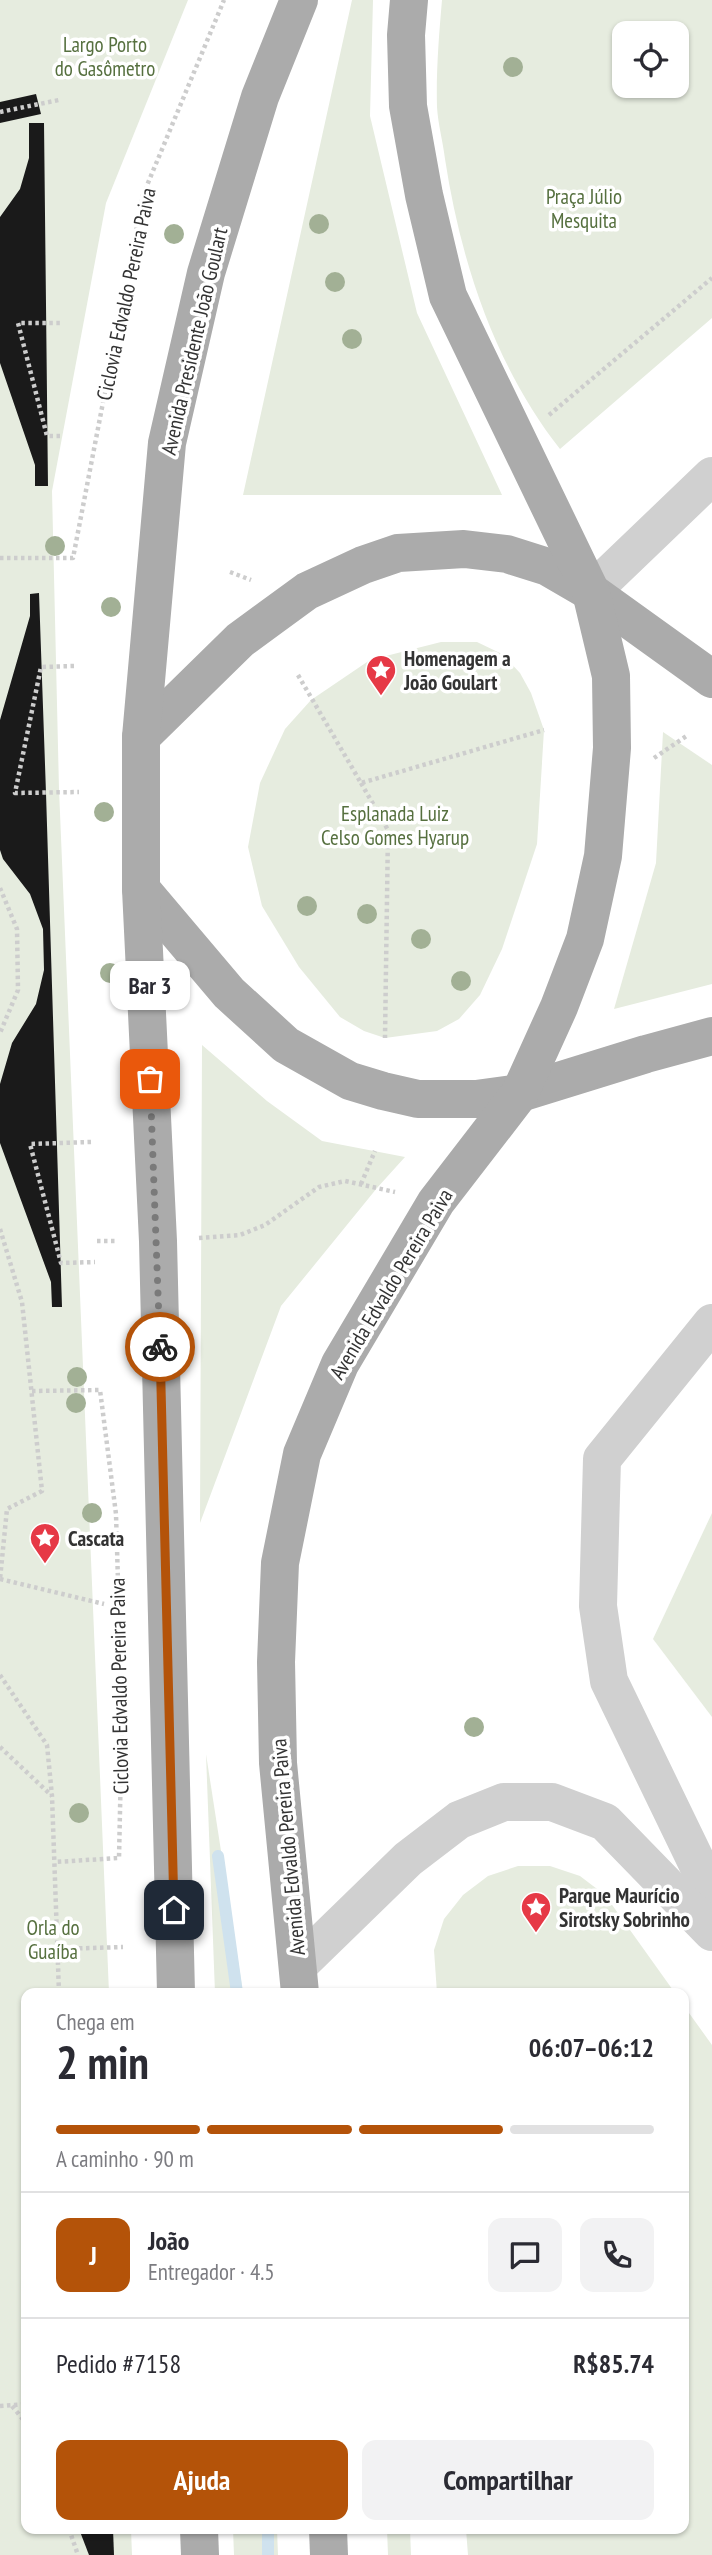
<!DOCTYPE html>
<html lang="pt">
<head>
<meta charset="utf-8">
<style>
  :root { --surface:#fff; --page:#f2f2f3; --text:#2b2b33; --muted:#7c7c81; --line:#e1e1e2; --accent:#b45309 }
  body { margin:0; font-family:"PT Sans Narrow",sans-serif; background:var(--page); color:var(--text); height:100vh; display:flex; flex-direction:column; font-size:26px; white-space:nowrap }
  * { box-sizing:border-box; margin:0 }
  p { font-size:23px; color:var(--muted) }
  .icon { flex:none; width:38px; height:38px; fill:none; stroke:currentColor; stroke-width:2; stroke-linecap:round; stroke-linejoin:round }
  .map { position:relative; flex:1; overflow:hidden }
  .side { position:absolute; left:21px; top:1988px; width:668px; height:546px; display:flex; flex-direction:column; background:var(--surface); border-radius:14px; box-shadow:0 2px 5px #0004 }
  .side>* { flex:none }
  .fabs { position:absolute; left:612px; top:21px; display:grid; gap:14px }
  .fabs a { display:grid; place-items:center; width:77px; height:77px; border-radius:14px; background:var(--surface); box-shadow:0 2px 5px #0004; font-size:35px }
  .pin { position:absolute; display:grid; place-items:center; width:60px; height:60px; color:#fff; margin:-30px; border-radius:14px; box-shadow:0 4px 10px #0006 }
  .courier { position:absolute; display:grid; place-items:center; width:70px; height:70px; margin:-35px; border:5px solid #b45309; border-radius:50%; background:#fff; color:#222; box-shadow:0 2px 9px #0007 }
  .bubble { position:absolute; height:49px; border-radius:14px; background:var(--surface); box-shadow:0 2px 5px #0004; font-size:23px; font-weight:700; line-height:49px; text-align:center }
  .head em { font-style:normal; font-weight:700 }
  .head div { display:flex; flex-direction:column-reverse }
  .head { display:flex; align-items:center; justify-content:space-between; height:119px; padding:0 35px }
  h1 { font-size:46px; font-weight:700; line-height:52px }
  .bar { display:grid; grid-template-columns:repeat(4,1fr); gap:10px 7px; align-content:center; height:84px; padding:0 35px }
  .bar i { height:9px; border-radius:5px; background:var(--line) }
  .bar .selected { background:var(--accent) }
  .bar p { grid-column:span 4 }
  .line { display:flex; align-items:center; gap:18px; padding:0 35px; border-top:2px solid var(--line) }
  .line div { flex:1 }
  .round { display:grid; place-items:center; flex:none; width:74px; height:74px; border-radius:14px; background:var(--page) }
  .button { display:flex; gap:14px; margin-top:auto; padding:14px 35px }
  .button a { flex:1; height:80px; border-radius:14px; background:var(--accent); color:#fff; font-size:28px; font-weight:700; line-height:80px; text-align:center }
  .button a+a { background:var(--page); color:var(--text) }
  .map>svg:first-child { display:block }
  .green { fill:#e6ecdf; fill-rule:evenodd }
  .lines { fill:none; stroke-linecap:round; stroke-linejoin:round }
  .stream { stroke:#cfe2ee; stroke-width:12 }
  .building { fill:#1a1a1a }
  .path { stroke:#cdcdcd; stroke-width:4.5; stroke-dasharray:3.5 3.5; stroke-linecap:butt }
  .minor { stroke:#d0d0d0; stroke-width:38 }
  .major { stroke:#ababab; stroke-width:38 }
  .tree { fill:#a2b095 }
  .done { stroke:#7a7a7a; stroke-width:7; stroke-dasharray:0 12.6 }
  .route { stroke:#b45309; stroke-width:9 }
  .labels { text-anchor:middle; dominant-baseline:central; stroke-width:7; stroke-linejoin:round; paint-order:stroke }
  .park-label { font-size:21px; fill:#56703f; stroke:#fff }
  .street-label { font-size:21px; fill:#333; stroke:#fff }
  .poi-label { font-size:21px; font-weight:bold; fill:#333; stroke:#fff; text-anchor:start }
</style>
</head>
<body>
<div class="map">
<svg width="712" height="2555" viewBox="0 0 712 2555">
  <rect width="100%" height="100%" fill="#fff"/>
  <!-- green -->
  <g class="green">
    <path d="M0 0H188L106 203 52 491 59 789 109 1993H26V2529H131L132 2555H0Z"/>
    <path d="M352 0H373L370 116 417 313 502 495H243Z"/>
    <path d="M442 0H712V318L560 449C495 366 461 263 445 159 443 142 438 124 437 107 436 72 439 35 442 0ZM625 33H677V86H625Z"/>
    <path d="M441 642H477L502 654 520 673 531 693 544 730 537 844 502 949 480 995 459 1019 437 1031 385 1038 364 1031 340 1017 299 967 262 906 248 847 260 783 285 729 311 700 370 660Z"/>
    <path d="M663 732 712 765V984L614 1009 656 863Z"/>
    <path d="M202 1045 267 1101 322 1141 405 1157 377 1188 281 1306 200 1523Z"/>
    <path d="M712 1513V1717L653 1639Z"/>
    <path d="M206 1754 243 1993H215Z"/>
    <path d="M518 1866H550L580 1876 605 1895 675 1993H437L434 1950 444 1919 463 1895 488 1876Z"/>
    <path d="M684 2006 712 2045V2555H468L466 2529H684Z"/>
    <path d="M233 2529H277L278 2555H234Z"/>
    <path d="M387 2529H410L411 2555H388Z"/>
  </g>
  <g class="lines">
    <!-- stream -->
    <g class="stream">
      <path d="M218 1856 237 1993"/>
      <path d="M268 2529V2555"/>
    </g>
  </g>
  <!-- building -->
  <g class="building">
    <path d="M36 94 41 114 0 123V102Z"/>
    <path d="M29 123H44L48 486H35V465L0 363V217L20 189 29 158Z"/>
    <path d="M39 593 46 793 62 1307H52L51 1282 0 1143V1084L12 1043 36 1004 44 970 43 929 30 894 3 859 0 850V720L30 616V594Z"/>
    <path d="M79 2529H113L114 2555H89Z"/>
  </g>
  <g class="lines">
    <!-- path -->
    <g class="path">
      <path d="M0 112 59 100"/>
      <path d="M549 415 712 278"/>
      <path d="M60 436H47L18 323H61"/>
      <path d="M0 558H73L143 195 224 0"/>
      <path d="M230 572 251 580"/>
      <path d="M74 666 41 667 15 793 79 792"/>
      <path d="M298 675 361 783 544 730"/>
      <path d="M654 758 688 735"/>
      <path d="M361 783 388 830 385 1038"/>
      <path d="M0 888 17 929 18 990 0 1033"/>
      <path d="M91 1142 30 1144 61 1263 95 1262"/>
      <path d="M361 1184 375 1151"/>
      <path d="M0 1229 22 1302 42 1491 7 1509 0 1579"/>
      <path d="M199 1238 240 1235 265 1225 319 1187 345 1181 395 1192"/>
      <path d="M97 1241H117"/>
      <path d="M32 1391 100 1390 116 1514 122 1717 119 1858 55 1862"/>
      <path d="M0 1579 104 1604"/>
      <path d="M0 1675 47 1745 52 1796 59 1993"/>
      <path d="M0 1747 52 1796"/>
      <path d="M58 1949 123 1947"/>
      <path d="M0 2406 26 2404"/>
      <path d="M12 2406 26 2423"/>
      <path d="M69 2529 78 2555"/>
    </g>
    <!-- minor -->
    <g class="minor">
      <path d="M591 592 712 476"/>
      <path d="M712 1323 602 1459 598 1606 609 1681 712 1894"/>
      <path d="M299 1965 408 1859 459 1820 504 1802H552L605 1822 712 1932"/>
    </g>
    <!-- major -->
    <g class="major">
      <path d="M141 737 240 640 270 618 307 591 363 565 398 553 464 549 507 554 548 567 591 592 712 679"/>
      <path d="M141 889 229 993 286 1045 350 1081 383 1091 418 1099H476L520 1093 646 1054 712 1036"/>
      <path d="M176 1993 158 1241 141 889V737L167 443 206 273 260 97 299 0"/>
      <path d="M300 1993 278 1763 276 1662 280 1563 302 1454 340 1364 436 1202 520 1093 559 1007 585 939 603 856 612 748 611 676 591 592 448 296 424 195 408 106 406 35 409 0"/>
      <path d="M199 2529 200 2555"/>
      <path d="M328 2529 329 2555"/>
    </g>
  </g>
  <!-- trees -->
  <g class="tree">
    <circle cx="513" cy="67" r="10"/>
    <circle cx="319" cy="224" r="10"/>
    <circle cx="174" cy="234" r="10"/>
    <circle cx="335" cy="282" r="10"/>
    <circle cx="352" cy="339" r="10"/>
    <circle cx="55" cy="546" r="10"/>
    <circle cx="111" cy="607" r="10"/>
    <circle cx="104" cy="812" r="10"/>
    <circle cx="307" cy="906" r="10"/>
    <circle cx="367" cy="914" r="10"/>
    <circle cx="421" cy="939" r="10"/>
    <circle cx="110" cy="973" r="10"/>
    <circle cx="461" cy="981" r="10"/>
    <circle cx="77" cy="1377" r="10"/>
    <circle cx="76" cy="1403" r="10"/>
    <circle cx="92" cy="1513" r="10"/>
    <circle cx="474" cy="1727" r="10"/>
    <circle cx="79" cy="1813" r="10"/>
  </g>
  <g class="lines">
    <!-- done -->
    <path class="done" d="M150 1079 160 1347"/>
    <!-- route -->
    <path class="route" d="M160 1347 174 1910"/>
  </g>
  <!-- icons -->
  <defs>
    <g id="sight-pin" transform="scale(1.575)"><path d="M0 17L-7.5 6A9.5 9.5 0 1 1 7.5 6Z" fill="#e63946" stroke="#fff"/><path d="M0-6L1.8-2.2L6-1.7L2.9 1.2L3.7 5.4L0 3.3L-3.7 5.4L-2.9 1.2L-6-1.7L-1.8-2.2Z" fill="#fff"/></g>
  </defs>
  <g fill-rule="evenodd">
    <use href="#sight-pin" x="381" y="670"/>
    <use href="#sight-pin" x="45" y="1538"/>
    <use href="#sight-pin" x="536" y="1907"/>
  </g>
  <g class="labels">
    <!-- park labels -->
    <g class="park-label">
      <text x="105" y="44">Largo Porto<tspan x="105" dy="24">do Gasômetro</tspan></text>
      <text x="584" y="196">Praça Júlio<tspan x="584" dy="24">Mesquita</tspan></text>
      <text x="395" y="813">Esplanada Luiz<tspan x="395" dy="24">Celso Gomes Hyarup</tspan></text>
      <text x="53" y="1927">Orla do<tspan x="53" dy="24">Guaíba</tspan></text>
    </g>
    <!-- street labels -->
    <g class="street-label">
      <text transform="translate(126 294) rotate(-78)">Ciclovia Edvaldo Pereira Paiva</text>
      <text transform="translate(194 341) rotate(-77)">Avenida Presidente João Goulart</text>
      <text transform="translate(391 1284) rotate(-59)">Avenida Edvaldo Pereira Paiva</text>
      <text transform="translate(119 1686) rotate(-91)">Ciclovia Edvaldo Pereira Paiva</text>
      <text transform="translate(288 1847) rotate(-95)">Avenida Edvaldo Pereira Paiva</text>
    </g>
    <!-- poi labels -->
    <g class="poi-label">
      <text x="404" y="658">Homenagem a<tspan x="404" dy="24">João Goulart</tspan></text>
      <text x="68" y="1538">Cascata</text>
      <text x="559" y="1895">Parque Maurício<tspan x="559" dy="24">Sirotsky Sobrinho</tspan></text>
    </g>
  </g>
</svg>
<div class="fabs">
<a><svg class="icon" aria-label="locate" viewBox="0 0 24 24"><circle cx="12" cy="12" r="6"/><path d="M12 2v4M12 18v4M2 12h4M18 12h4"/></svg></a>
</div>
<div class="pin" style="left:150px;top:1079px;background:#ea580c"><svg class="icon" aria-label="bag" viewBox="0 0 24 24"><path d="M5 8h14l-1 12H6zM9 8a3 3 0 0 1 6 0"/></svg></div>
<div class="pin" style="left:174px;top:1910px;background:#1f2937"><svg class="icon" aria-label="home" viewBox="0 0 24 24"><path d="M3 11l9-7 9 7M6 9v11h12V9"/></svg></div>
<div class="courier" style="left:160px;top:1347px"><svg class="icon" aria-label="bike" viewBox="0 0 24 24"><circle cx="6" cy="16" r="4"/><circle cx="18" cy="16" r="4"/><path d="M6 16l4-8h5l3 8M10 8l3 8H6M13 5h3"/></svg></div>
<div class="bubble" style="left:110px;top:961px;width:80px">Bar 3</div>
<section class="side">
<div class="head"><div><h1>2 min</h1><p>Chega em</p></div><em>06:07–06:12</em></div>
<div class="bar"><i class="selected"></i><i class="selected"></i><i class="selected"></i><i></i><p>A caminho · 90 m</p></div>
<div class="line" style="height:126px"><b class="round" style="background:var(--accent);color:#fff">J</b><div><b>João</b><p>Entregador · 4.5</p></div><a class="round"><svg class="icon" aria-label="chat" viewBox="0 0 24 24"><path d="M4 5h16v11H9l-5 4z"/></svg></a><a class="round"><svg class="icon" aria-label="phone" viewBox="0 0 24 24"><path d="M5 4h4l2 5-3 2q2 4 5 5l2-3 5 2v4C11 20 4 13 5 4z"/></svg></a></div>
<div class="line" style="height:91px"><div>Pedido #7158</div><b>R$85.74</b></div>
<div class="button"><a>Ajuda</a><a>Compartilhar</a></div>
</section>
</div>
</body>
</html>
